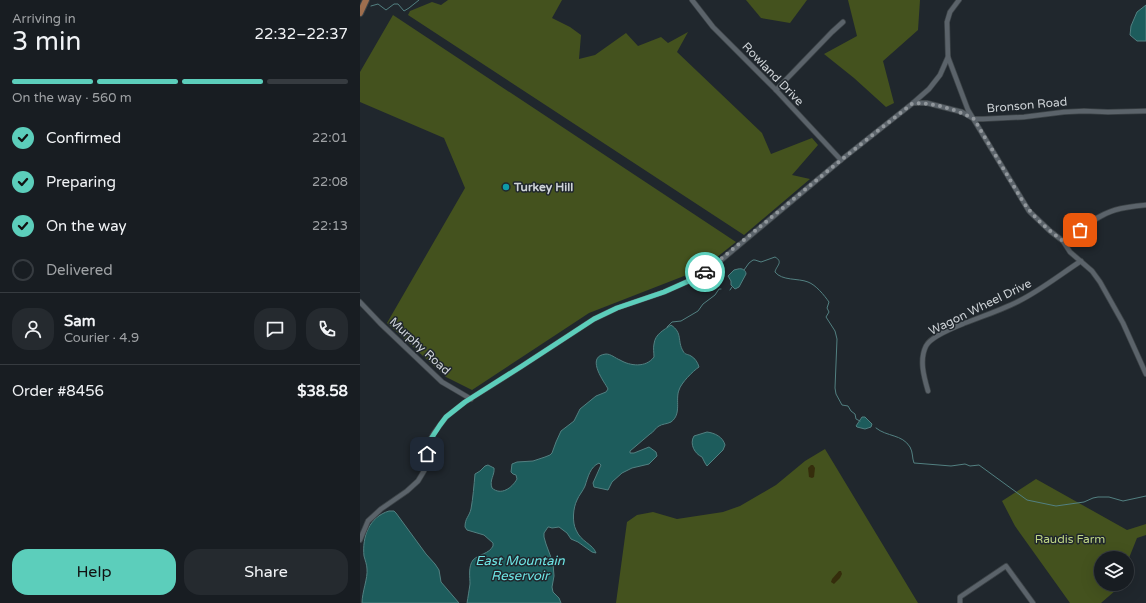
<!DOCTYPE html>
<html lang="en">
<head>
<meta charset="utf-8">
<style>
  :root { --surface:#181d22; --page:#252a2f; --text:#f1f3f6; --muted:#9fa2a5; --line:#363b40; --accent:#5ccebb }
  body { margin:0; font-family:"Varela Round",sans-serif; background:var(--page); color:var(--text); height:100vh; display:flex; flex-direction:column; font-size:15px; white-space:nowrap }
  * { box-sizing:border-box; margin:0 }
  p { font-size:13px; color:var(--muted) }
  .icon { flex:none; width:22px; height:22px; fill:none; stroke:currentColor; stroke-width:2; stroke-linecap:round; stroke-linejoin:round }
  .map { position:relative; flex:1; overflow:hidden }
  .details { display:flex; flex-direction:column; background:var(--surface); width:360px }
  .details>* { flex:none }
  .fabs { position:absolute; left:734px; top:551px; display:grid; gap:8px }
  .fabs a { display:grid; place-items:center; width:40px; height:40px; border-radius:50%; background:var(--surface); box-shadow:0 4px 16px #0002,0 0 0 1px var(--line); font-size:20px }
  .pin { position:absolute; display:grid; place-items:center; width:34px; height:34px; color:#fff; margin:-17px; border-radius:8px; box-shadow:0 2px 6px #0006 }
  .courier { position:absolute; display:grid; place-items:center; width:40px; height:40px; margin:-20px; border:3px solid #5ccebb; border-radius:50%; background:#fff; color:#222; box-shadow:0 1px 5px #0007 }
  .overview em { font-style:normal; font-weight:600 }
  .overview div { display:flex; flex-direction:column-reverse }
  .overview { display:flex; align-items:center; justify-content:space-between; height:68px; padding:0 12px }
  h1 { font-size:26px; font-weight:600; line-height:30px }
  .bar { display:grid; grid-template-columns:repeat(4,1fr); gap:6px 4px; align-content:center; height:48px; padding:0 12px }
  .bar i { height:5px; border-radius:3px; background:var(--line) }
  .bar .active { background:var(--accent) }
  .bar p { grid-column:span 4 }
  .line { display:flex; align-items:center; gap:10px; padding:0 12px; border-top:1px solid var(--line) }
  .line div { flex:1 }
  .round { display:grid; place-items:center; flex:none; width:42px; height:42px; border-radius:16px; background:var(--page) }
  ol { padding:0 12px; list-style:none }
  li { display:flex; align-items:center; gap:12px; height:44px }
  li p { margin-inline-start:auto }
  li .icon { padding:4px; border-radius:50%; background:var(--accent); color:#111; stroke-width:4 }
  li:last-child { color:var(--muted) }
  li i { width:22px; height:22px; border:2px solid var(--line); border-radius:50% }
  .button { display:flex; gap:8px; margin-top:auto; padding:8px 12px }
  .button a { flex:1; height:46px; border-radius:16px; background:var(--accent); color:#111; font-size:16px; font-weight:600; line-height:46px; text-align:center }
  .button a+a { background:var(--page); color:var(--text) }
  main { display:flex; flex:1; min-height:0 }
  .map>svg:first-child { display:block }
  .green { fill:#44521e }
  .sand { fill:#352d0c }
  .water { fill:#1d5c5c; stroke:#528081 }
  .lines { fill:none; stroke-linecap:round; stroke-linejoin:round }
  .stream { stroke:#528081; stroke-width:1 }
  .minor-casing { stroke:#3c4347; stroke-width:6 }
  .major-casing { stroke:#3c4347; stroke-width:8 }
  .minor { stroke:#5b636a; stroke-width:4.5 }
  .major { stroke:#9d6e4e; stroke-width:6 }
  .done { stroke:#91979c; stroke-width:4; stroke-dasharray:0 7.2 }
  .route { stroke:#5ccebb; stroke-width:5 }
  .culture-dot { fill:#0f9aa8; stroke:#20272d; stroke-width:1.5 }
  .labels { text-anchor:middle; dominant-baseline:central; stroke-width:3; stroke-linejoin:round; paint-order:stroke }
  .street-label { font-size:12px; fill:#ced3d7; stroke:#20272d }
  .poi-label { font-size:12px; font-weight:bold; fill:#ced3d7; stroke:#20272d; text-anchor:start }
  .park-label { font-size:12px; fill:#bdd484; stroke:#20272d }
  .water-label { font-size:13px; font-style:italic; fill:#6de5e5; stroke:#20272d }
</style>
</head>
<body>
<main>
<section class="details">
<div class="overview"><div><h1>3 min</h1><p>Arriving in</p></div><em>22:32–22:37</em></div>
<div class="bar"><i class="active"></i><i class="active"></i><i class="active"></i><i></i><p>On the way · 560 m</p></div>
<ol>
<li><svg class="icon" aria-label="check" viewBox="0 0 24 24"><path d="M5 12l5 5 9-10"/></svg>Confirmed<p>22:01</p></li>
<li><svg class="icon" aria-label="check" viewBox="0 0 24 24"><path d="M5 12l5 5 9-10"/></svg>Preparing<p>22:08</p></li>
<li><svg class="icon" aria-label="check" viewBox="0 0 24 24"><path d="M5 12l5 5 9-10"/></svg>On the way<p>22:13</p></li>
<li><i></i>Delivered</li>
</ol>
<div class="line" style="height:72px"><a class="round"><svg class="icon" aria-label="person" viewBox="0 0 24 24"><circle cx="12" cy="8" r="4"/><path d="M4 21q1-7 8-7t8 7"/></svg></a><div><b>Sam</b><p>Courier · 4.9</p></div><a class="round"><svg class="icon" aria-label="chat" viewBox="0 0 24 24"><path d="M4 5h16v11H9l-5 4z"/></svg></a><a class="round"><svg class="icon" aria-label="phone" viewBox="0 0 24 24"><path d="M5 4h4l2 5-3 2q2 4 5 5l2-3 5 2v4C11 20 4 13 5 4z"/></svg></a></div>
<div class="line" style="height:52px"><div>Order #8456</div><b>$38.58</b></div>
<div class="button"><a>Help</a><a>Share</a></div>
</section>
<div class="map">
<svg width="786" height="603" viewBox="0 0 786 603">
  <rect width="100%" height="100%" fill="#20272d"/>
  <!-- green -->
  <g class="green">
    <path d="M88 0H202L192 18 210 27 221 35 219 59 235 55 266 33 278 46 301 37 308 43 328 32 317 52 402 133 411 154 452 138 458 145 432 175 450 179 384 235 48 15 50 11 72 2 81 5Z"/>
    <path d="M386 0H447L430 23 401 18Z"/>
    <path d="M488 0H560L558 30 523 61 534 103 526 107 494 78 464 54 497 36Z"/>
    <path d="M33 15 376 242 342 269 229 313 112 390 86 377 27 323 105 188 84 138 0 102V72Z"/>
    <path d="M465 449 558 603H256L267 522 277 515 293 512 317 519 363 512 380 506 416 485 445 461Z"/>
    <path d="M676 479 767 530 786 524V535L777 538 767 563V558H741V584H759L756 590 741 603H710L655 526 642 501Z"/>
  </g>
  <!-- sand -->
  <g class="sand">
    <path d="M451 465H453L455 468 454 477 452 478 449 477 448 468Z"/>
    <path d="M479 571H481L482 574 480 578 474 584 471 582 472 579Z"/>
  </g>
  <!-- water -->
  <g class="water">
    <path d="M786 5V41H777L770 35 771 26 777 12Z"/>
    <path d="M378 269C382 268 386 270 386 274L379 287 375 289 371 285V281L368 276 374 270Z"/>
    <path d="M311 325C323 333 317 341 323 351 325 355 328 354 331 356 335 358 338 363 339 367 333 371 321 383 319 390 315 400 322 414 311 422 307 424 302 424 299 426 295 428 294 432 290 434L270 451V453H274L289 447 296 452 297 456 289 464 272 468 262 473 252 482 248 490 234 487 233 483 241 465 239 463C230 467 228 477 225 486 223 491 219 495 217 500 213 508 212 522 216 530 221 542 233 544 236 553L232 552 218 542 211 539 207 533 199 527 192 528 189 527H188L184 533V537L186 544 193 563 194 576 192 587 193 592 199 598 201 603H107C108 597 109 591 110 584 110 577 108 567 113 560 119 554 129 554 133 546V543L124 535 107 530 105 527C105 518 109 517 111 509 113 498 114 485 115 474L120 471 125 466 128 465 134 468C135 475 129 480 132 488 141 496 152 488 157 479L156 475 153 474 151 472 152 464 157 462 173 461 185 457 190 455 192 453 196 442 201 431 214 421 220 409 236 396 246 392 248 389 247 387C242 379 226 356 246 354 251 354 255 358 260 360 270 366 286 368 294 357 294 353 293 348 294 344 295 334 304 330 311 325Z"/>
    <path d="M502 417H505L512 424 511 427 505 429 497 427 496 426Z"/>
    <path d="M347 432C355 433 363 437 365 445L363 450 347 466 345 463 342 457C335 454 329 444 334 436Z"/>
    <path d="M29 511H34L36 513 66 554 75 564 79 570 81 582 99 603H2C2 592 8 578 7 569 7 565 5 560 4 556 2 537 9 517 29 511Z"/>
  </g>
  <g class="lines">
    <!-- stream -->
    <g class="stream">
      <path d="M11 6 18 4 26 10 34 4H38L44 11 49 8 59 0"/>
      <path d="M384 270 389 263 393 260H395L401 262 415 257C424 262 416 266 415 272 422 281 438 278 448 282 456 285 464 295 469 302L467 308 469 312 466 317 475 331 477 339 475 388 476 394 482 405 488 406 491 411 495 414 496 419 500 421"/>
      <path d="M370 290 372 287"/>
      <path d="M307 327 312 322 321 321 338 311 343 304 355 295 359 289H361"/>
      <path d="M516 428C527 437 542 434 550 447 553 452 552 458 554 463L579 465 591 466 605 464 610 466 619 465 667 500 696 506 724 502 733 498 738 497H749L763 501 786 496"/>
    </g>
    <!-- minor casing -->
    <g class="minor-casing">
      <g id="minor">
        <path d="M332 0 353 27 416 90 481 160"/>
        <path d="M599 0 590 12 587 22 588 57 608 110 669 211 690 231 703 241 710 252 732 271 740 282 763 323 786 374"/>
        <path d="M416 90 472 32 483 22"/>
        <path d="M553 103H567L602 112 614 119H623L664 117 704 112 724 111 748 112 786 111"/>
        <path d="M703 241C717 231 738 215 755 210 765 207 775 206 786 205"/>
        <path d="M0 302 20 323 82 382 111 399"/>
        <path d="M568 391C564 377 559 360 566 346 571 336 595 327 605 323 623 316 642 310 659 301 681 290 701 274 721 261"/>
        <path d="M0 540 8 521 21 509 47 491 58 481 64 471 69 442 74 433 86 417 105 402 162 366 234 319 257 308 304 292 331 280 347 272 481 160 553 103 569 89 580 75 588 57"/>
        <path d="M600 603V597L646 566 673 603"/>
      </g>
    </g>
    <!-- major casing -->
    <g class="major-casing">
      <path id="major" d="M0 13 6 0"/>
    </g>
    <!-- minor -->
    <use href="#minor" class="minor"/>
    <!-- major -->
    <use href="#major" class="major"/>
  </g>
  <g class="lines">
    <!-- done -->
    <path class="done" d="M345 272 481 160 553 103C575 103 595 109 614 119L662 200C673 217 687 229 703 241L720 230"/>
    <!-- route -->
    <path class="route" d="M67 454 69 442 80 425 86 417 105 402 162 366 234 319 257 308 304 292 331 280 345 272"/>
  </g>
  <!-- markers -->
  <circle class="culture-dot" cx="146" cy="187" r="4"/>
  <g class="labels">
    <!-- street labels -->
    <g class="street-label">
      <text transform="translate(413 74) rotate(46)">Rowland Drive</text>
      <text transform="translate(667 105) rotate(-5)">Bronson Road</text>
      <text transform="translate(620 307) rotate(-26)">Wagon Wheel Drive</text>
      <text transform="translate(60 346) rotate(43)">Murphy Road</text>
    </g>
    <!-- poi labels -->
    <g class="poi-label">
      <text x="154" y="187">Turkey Hill</text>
    </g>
    <!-- park labels -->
    <g class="park-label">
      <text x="710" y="539">Raudis Farm</text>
    </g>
    <!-- water labels -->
    <g class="water-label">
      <text x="160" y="561">East Mountain<tspan x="160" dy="15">Reservoir</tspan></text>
    </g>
  </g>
</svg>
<div class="fabs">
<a><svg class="icon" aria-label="layers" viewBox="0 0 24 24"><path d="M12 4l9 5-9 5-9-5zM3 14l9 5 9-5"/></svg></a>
</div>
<div class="pin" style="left:720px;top:230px;background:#ea580c"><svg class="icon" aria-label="bag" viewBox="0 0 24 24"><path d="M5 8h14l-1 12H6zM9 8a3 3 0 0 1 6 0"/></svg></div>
<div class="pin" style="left:67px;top:454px;background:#1f2937"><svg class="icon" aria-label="home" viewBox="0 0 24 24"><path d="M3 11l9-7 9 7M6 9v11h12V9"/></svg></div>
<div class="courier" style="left:345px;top:272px"><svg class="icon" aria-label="car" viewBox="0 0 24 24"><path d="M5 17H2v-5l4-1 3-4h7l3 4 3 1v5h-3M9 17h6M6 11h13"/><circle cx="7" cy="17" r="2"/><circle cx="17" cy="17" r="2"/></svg></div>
</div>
</main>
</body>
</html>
